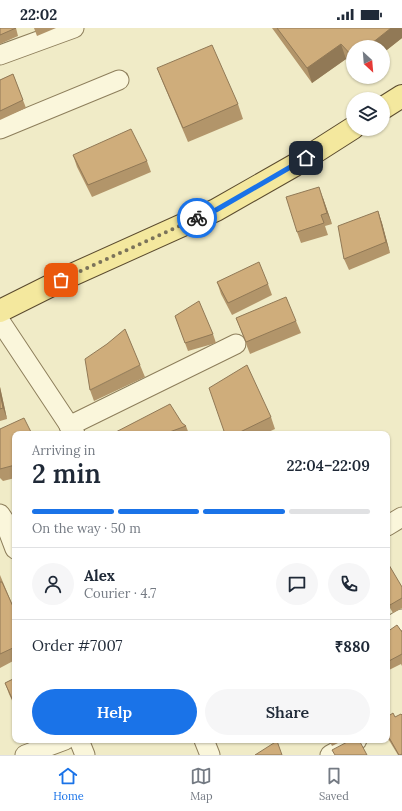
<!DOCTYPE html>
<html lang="en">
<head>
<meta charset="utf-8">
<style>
  :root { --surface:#fff; --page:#f6f6f7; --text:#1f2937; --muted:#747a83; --line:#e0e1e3; --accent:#1a73e8 }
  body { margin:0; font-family:Lora,serif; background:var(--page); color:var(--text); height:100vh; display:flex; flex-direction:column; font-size:15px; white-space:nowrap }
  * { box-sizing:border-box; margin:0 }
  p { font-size:13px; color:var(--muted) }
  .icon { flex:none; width:22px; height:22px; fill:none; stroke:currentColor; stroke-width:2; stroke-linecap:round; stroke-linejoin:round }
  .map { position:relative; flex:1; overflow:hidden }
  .side { position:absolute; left:12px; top:403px; width:378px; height:312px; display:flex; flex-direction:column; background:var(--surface); border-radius:8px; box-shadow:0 1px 3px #0004 }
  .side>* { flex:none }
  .needle { width:26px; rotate:154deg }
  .controls { position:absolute; left:346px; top:12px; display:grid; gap:8px }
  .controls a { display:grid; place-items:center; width:44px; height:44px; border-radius:50%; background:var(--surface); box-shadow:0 1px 3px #0004; font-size:20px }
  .pin { position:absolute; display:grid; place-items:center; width:34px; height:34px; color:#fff; margin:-17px; border-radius:8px; box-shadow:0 2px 6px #0006 }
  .courier { position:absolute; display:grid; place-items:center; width:40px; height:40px; margin:-20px; border:3px solid #1a73e8; border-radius:50%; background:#fff; color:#222; box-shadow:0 1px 5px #0007 }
  .head em { font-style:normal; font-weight:600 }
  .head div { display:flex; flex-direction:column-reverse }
  .head { display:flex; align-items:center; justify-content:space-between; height:68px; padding:0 20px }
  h1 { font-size:26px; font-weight:600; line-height:30px }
  .bar { display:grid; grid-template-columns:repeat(4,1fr); gap:6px 4px; align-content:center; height:48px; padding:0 20px }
  .bar i { height:5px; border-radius:3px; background:var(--line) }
  .bar .selected { background:var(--accent) }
  .bar p { grid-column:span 4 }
  .line { display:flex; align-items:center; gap:10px; padding:0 20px; border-top:1px solid var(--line) }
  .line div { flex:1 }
  .round { display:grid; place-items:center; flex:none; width:42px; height:42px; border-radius:21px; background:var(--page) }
  .button { display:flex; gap:8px; margin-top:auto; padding:8px 20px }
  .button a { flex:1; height:46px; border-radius:24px; background:var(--accent); color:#fff; font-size:16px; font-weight:600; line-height:46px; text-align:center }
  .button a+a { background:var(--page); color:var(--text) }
  .status { display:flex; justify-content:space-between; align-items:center; height:28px; padding:0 20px; background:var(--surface); direction:ltr }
  .status svg { height:11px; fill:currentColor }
  .menu { display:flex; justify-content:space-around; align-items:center; height:56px; border-top:1px solid var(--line); background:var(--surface); font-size:11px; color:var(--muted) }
  .menu a { display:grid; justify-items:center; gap:2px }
  .menu .selected { color:var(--accent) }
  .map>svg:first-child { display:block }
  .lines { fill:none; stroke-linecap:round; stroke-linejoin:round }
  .minor-casing { stroke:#8d7e5b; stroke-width:21 }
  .major-casing { stroke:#5b4b2f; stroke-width:24 }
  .minor { stroke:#faf6db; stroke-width:19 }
  .major { stroke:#f4e89e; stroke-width:22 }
  .wall { fill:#b2956a }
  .shaded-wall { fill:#917956 }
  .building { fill:#cfad7b; stroke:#917956 }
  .done { stroke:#7b735a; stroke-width:4; stroke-dasharray:0 7.2 }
  .route { stroke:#1a73e8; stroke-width:5 }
</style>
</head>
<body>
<div class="status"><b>22:02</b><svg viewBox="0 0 49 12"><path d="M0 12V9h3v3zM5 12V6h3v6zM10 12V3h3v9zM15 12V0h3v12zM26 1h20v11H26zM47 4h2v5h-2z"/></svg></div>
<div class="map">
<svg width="402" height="727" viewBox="0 0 402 727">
  <rect width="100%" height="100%" fill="#f0ebc7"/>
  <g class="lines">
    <!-- minor casing -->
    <g class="minor-casing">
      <g id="minor">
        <path d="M0 27 74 0"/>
        <path d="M0 101 119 52"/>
        <path d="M0 293 75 406"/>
        <path d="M69 398 236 316"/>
        <path d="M0 486 4 492 15 521"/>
        <path d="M387 498 402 489"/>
        <path d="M387 600 402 591"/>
        <path d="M79 712 85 727"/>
        <path d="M204 712 210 727"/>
        <path d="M25 727 65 712"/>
        <path d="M330 727 357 712"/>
      </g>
    </g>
    <!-- major casing -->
    <g class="major-casing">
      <g id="major">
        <path d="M383 80 402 68"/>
        <path d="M0 283 74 246 216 182 295 137 353 100"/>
      </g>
    </g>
    <!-- minor -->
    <use href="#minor" class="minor"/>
    <!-- major -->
    <use href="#major" class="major"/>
  </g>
  <!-- wall -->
  <g class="wall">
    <path d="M0 0H16L18 8 0 16Z"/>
    <path d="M34 0H56L37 8Z"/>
    <path d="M272 0H402V10L383 25V19H353V38L346 31 312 55Z"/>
    <path d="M157 40 238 76 243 91 188 114 163 55Z"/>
    <path d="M13 46 26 80 0 92V52Z"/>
    <path d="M73 127 147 133 151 144 92 169 77 139Z"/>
    <path d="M323 170 332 196 325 198 328 207 301 215 297 204Z"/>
    <path d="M378 183 382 195 390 225 349 242 344 231Z"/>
    <path d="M217 254 268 256 272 267 232 287 221 266Z"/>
    <path d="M175 288 213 306 216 315 188 323Z"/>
    <path d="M236 290 296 293 301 305 250 326Z"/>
    <path d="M140 337 145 349 94 373 90 362Z"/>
    <path d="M0 359 7 391 0 393Z"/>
    <path d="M271 389 275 401 264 406H225Z"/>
    <path d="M182 395 186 398 189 406H112Z"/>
    <path d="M0 401 15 406V450L3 453 0 450Z"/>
    <path d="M387 538 402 559V580L393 585 387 575Z"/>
    <path d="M0 547 15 583V632L0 640Z"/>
    <path d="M387 604H402V638L401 636 387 643Z"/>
    <path d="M15 650V679L9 666 5 655Z"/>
    <path d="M402 687V727H398L387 709V689H395Z"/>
    <path d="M329 712H344L332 718Z"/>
  </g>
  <!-- shaded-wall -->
  <g class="shaded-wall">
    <path d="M391 0H402V10L383 25V19H367Z"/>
    <path d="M341 16 346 31 312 55 307 40Z"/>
    <path d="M319 159 323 170 332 196 327 185Z"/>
    <path d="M378 183 382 195 390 225 386 214Z"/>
    <path d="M0 359 7 391 3 380 0 365Z"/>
  </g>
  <!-- building -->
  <g class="building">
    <path d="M0 0H16L0 7Z"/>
    <path d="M277 0H391L367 19H353V29L341 16 307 40Z"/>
    <path d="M212 17 238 76 183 100 157 40Z"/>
    <path d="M13 46 23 72 0 83V52Z"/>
    <path d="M131 101 147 133 88 157 73 127Z"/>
    <path d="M319 159 327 185 321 187 324 195 297 204 286 169Z"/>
    <path d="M378 183 386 214 344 231 338 198Z"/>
    <path d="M259 234 268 256 228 275 217 254Z"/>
    <path d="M286 269 296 293 246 314 236 290Z"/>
    <path d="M199 273 213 306 185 315 175 288Z"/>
    <path d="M125 301 140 337 90 362 85 331 107 316Z"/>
    <path d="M247 337 271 389 236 406H225L209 360Z"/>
    <path d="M0 365 3 380 0 381Z"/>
    <path d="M170 376 182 395 186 398 164 406H112Z"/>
    <path d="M24 390 32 406H15V437L0 441V401Z"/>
    <path d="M389 537 402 559V570L390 577 387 572V538Z"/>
    <path d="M0 554H2L15 583V619L0 626Z"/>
    <path d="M397 597 402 604V626L387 634V604Z"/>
    <path d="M15 650V677L5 655Z"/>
    <path d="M393 685 395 689 401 686 402 687V726L400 727H399L387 706V689Z"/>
    <path d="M351 712H359L367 727H335L332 722Z"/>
    <path d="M277 713 282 727H255Z"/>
  </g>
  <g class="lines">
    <!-- done -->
    <path class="done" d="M61 252 197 190"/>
    <!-- route -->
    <path class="route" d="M197 190 216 182 306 130"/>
  </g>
</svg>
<div class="controls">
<a><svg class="needle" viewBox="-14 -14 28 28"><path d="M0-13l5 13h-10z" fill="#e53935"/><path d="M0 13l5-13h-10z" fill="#747a83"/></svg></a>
<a><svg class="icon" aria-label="layers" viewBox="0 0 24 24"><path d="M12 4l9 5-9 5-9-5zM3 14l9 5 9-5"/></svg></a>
</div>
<div class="pin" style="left:61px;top:252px;background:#ea580c"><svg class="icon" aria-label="bag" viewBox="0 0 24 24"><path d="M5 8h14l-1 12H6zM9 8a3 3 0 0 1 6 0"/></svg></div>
<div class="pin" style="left:306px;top:130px;background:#1f2937"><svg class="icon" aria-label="home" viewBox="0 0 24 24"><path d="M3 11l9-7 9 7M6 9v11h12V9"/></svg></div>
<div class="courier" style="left:197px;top:190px"><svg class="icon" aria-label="bike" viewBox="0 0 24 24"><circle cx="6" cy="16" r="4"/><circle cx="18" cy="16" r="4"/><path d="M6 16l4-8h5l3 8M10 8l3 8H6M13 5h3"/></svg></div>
<section class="side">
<div class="head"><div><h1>2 min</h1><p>Arriving in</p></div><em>22:04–22:09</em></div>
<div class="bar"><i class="selected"></i><i class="selected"></i><i class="selected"></i><i></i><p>On the way · 50 m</p></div>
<div class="line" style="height:72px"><a class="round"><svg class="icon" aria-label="person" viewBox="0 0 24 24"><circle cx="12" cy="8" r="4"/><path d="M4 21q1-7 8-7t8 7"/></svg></a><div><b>Alex</b><p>Courier · 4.7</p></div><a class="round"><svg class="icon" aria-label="chat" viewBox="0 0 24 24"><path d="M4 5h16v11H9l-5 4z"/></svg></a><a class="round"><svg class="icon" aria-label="phone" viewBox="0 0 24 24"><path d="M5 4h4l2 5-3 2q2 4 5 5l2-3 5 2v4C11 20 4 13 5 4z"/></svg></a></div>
<div class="line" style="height:52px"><div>Order #7007</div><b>₹880</b></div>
<div class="button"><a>Help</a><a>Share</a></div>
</section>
</div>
<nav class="menu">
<a class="selected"><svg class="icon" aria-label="home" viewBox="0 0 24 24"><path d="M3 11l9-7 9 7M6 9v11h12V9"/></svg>Home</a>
<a><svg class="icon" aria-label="map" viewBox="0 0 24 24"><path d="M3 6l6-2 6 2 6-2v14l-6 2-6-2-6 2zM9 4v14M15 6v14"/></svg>Map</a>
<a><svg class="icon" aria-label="saved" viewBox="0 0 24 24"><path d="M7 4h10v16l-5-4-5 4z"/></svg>Saved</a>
</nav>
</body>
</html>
